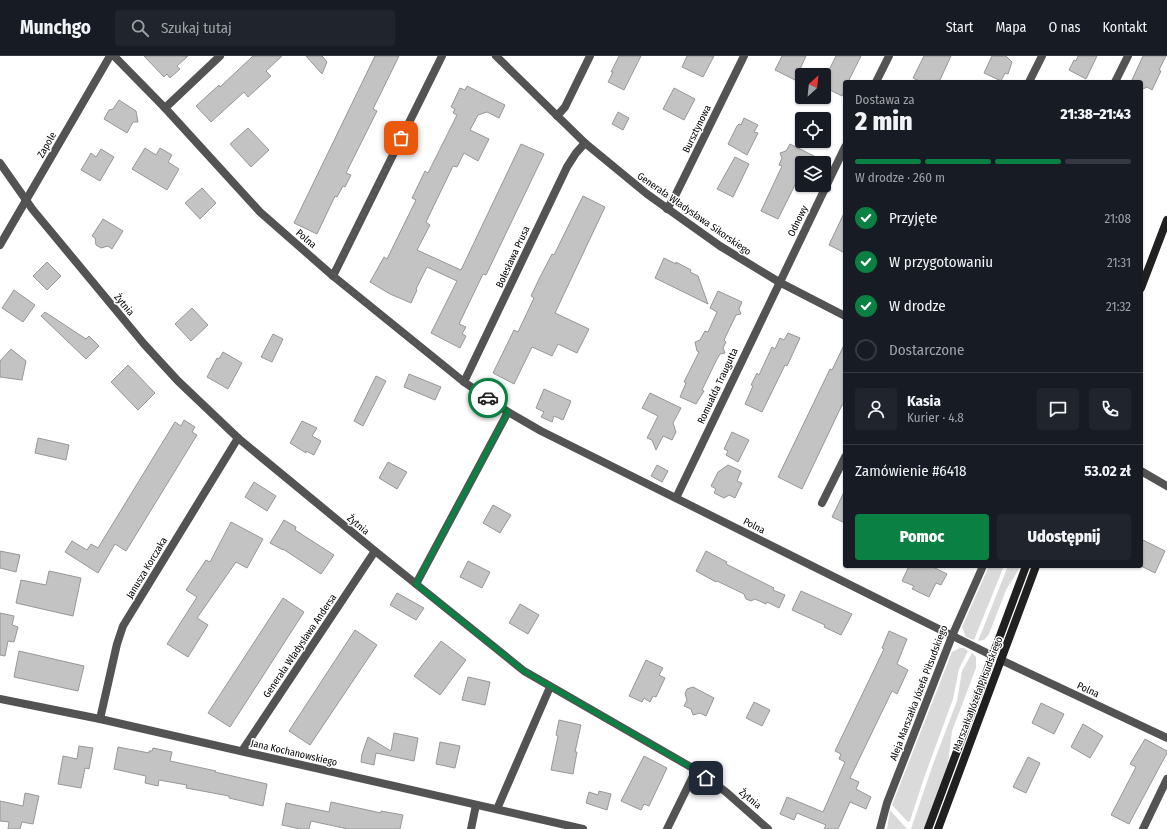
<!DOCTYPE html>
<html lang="pl">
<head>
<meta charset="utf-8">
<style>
  :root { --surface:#171b24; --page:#20242c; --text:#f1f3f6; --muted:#9ea1a6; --line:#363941; --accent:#0b8043 }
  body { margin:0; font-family:"Fira Sans Condensed",sans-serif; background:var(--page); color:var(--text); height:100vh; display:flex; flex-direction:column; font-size:15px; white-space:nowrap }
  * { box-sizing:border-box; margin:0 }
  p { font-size:13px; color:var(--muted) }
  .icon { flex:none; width:22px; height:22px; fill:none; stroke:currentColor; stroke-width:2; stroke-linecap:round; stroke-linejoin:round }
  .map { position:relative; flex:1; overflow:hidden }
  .drawer { position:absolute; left:843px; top:24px; width:300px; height:488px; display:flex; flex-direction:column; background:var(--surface); border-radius:4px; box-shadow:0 1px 3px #0004 }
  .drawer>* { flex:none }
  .needle { width:26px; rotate:27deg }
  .fabs { position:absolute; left:795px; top:12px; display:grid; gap:8px }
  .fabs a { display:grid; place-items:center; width:36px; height:36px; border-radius:4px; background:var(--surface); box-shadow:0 1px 3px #0004; font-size:20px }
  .pin { position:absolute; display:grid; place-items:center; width:34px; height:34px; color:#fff; margin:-17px; border-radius:8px; box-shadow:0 2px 6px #0006 }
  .courier { position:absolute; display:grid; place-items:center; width:40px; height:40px; margin:-20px; border:3px solid #0b8043; border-radius:50%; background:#fff; color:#222; box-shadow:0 1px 5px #0007 }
  .head em { font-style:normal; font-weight:800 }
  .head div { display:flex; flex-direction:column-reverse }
  .head { display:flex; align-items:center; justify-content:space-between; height:68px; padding:0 12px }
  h1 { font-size:26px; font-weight:800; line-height:30px }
  .bar { display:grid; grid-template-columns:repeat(4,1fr); gap:6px 4px; align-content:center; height:48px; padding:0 12px }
  .bar i { height:5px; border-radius:3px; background:var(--line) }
  .bar .on { background:var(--accent) }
  .bar p { grid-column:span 4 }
  .line { display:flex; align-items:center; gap:10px; padding:0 12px; border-top:1px solid var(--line) }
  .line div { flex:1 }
  .round { display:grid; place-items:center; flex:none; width:42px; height:42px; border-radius:4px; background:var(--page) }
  ol { padding:0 12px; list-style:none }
  li { display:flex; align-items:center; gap:12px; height:44px }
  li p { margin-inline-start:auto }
  li .icon { padding:4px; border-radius:50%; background:var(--accent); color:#fff; stroke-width:4 }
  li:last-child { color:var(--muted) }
  li i { width:22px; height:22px; border:2px solid var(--line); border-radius:50% }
  .primary-button { display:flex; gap:8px; margin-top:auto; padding:8px 12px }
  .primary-button a { flex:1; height:46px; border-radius:4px; background:var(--accent); color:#fff; font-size:16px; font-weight:800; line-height:46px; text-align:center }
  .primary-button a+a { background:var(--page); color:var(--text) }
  header { display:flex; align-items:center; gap:24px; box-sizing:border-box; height:56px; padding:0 20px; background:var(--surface); border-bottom:1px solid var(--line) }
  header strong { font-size:19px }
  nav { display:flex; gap:22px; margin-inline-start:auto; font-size:14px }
  .search { width:280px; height:36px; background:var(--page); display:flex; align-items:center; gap:10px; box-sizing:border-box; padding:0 14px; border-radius:4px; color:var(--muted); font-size:15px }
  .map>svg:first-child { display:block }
  .green { fill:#dadada }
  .building { fill:#c3c3c3; stroke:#979797 }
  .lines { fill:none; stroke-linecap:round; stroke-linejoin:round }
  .minor { stroke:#535353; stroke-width:8 }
  .tertiary { stroke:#535353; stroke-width:8 }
  .secondary { stroke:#202020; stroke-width:8 }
  .done { stroke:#595959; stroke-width:4; stroke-dasharray:0 7.2 }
  .route { stroke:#0b8043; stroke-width:5 }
  .labels { text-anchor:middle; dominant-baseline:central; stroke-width:3; stroke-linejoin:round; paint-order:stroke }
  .street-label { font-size:10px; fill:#000; stroke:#fff }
</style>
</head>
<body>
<header>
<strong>Munchgo</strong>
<div class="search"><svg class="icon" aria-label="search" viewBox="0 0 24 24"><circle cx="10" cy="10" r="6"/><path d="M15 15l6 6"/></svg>Szukaj tutaj</div>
<nav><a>Start</a><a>Mapa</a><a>O nas</a><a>Kontakt</a></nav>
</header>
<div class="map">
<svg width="1167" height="773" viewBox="0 0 1167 773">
  <rect width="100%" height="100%" fill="#fff"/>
  <!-- green -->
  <g class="green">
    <path d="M989 510H1004L974 584 966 581 962 571Z"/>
    <path d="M1008 510H1021L1006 534 989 578 984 584 978 585Z"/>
    <path d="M960 592H964L968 595 959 613 953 643 924 722 910 765 908 766 892 749 952 596Z"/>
    <path d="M972 597 976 601V612L952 675 948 707 924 773H911L932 711 957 645 962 615Z"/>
    <path d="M890 754 907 773H887Z"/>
  </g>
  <!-- building -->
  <g class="building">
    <path d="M144 0H188L177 10 180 13 170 22 167 18 164 21Z"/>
    <path d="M253 0H282L266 15 271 20 248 41 244 36 211 66 196 50 219 29 220 31Z"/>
    <path d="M306 0H322L327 6 322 18Z"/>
    <path d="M375 0H399L373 53 377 55 346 117 351 119 345 131 343 130 337 141 335 140 317 178 294 167Z"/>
    <path d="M619 0H641L624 34 608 26 613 16H611Z"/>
    <path d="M687 0H714L703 21 682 11Z"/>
    <path d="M782 0H806L795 24 775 14Z"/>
    <path d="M836 0H861L848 26H845V33L842 40 824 31V24Z"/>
    <path d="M924 0H951L939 26H921L913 22Z"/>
    <path d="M992 0H1006L1012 6 1008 18 1005 17 1001 25 984 17Z"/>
    <path d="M1078 0H1097L1086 23 1069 14 1074 4 1076 5Z"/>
    <path d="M1143 0H1166L1159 14 1161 15 1152 34 1147 31 1141 34V26H1136L1132 24Z"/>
    <path d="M467 30 505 49 499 62 487 56 478 59 470 74 489 83 478 105 464 97 457 111 453 110 426 166 430 169 417 194 461 214 521 88 544 98 486 219 483 218 459 268 466 271 462 278 466 280 460 292 431 277 457 225 427 211 416 233 417 234 411 247 390 238 370 226 384 201 387 203 416 144 412 142 425 115 428 117 457 59 453 57 455 53 451 51 460 32 465 34Z"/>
    <path d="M674 32 695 43 684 64 663 53Z"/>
    <path d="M119 44 136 55 138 66H133L127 77 104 63 109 54 113 53Z"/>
    <path d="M618 56 629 62 623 74 612 68Z"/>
    <path d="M744 62 758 69 754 76 758 77 747 99 728 88 737 70 739 68 741 69Z"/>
    <path d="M248 72 269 94 251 111 230 88Z"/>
    <path d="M790 88 828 107H802V115L778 163 761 155 782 110 779 109 782 102 780 97 786 95Z"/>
    <path d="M145 92 156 99 160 92 172 99 168 106 179 113 167 134 132 113Z"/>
    <path d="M101 93 114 101 100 125 81 114 91 97 96 101Z"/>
    <path d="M735 101 749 108 733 141 717 133Z"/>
    <path d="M202 132 216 147 200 163 185 147Z"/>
    <path d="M583 140 605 151 555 257 589 273 577 297 558 288 552 300 532 291 514 328 493 317 514 274 518 276 534 242 531 240 540 221 552 198 554 199Z"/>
    <path d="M845 155V197L829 189Z"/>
    <path d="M103 163 123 175 112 193 108 190 101 192 96 189 95 182 92 180Z"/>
    <path d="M664 202 676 208V206L691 214 690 216 698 220 708 248 655 222Z"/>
    <path d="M47 206 61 220 47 234 33 220Z"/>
    <path d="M14 234 35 249 23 266 2 252Z"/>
    <path d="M718 235 742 246 739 253 741 258 736 259 724 284 726 286 723 292 725 297 720 298 716 305 702 334 704 335 696 348 680 341 686 327 684 326 699 296 697 295 695 286 700 284 705 275 708 276 717 256 710 252Z"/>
    <path d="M192 252 208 269 191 285 175 268Z"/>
    <path d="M45 256 86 283 89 280 99 290 86 303 41 260Z"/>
    <path d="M788 277 800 282 787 310 785 309 762 356 745 348 753 330 751 329 757 317 759 319 772 291 775 293 780 282 784 284Z"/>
    <path d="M273 278 283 283 272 306 261 301Z"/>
    <path d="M845 287V349H842L802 433 778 421 830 313 832 314Z"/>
    <path d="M11 293 26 305 22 324 0 321V305Z"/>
    <path d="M223 296 242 307 228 333 207 321 217 302 219 303Z"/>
    <path d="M128 309 155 337 138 354 111 326Z"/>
    <path d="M409 318 441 331 435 344 404 331Z"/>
    <path d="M376 320 386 325 363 370 354 365Z"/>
    <path d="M544 333 571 345 563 364 554 360 552 366 541 361 544 356 536 352Z"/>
    <path d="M650 337 681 352 673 367 676 376 672 384 663 380 656 394 652 384 647 382 658 360 642 352Z"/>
    <path d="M184 364 195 371 192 376 197 379 126 495 115 488 98 517 65 496 72 485 87 494 91 488 98 492 175 366 181 370Z"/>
    <path d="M302 365 317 372 312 380 321 385 314 399 306 395V397L290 387Z"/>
    <path d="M732 376 749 384 738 406 726 399 728 395 724 393Z"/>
    <path d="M38 382 69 389 66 404 35 397Z"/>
    <path d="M388 406 407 416 397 433 379 422Z"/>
    <path d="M657 409 668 415 662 426 651 420Z"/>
    <path d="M728 409 741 415 737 425 742 427 735 442 729 439 724 442 714 437 716 433 711 430 718 416Z"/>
    <path d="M254 426 276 440 267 455 245 441Z"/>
    <path d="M845 434V467L832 461Z"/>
    <path d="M493 449 511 459 500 477 483 467Z"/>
    <path d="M284 464 296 471 295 474 334 499 321 518 283 493V494L270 487Z"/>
    <path d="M231 466 263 483 247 512 236 506 197 562 208 569 188 601 167 588 197 541 186 534 206 504 210 506Z"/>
    <path d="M1141 483 1165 495 1155 517 1141 510Z"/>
    <path d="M0 495 20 499 16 516 0 512Z"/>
    <path d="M706 495 727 506 726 508 774 532 773 534 785 539 779 552 767 546 766 548 755 543 751 545 746 543 744 538 717 525 716 526 696 515Z"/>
    <path d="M468 505 490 516 482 532 460 521Z"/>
    <path d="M909 510H931L947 518 941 529 936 527 929 541 912 533 914 530 902 525Z"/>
    <path d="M49 515 81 522 73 560 16 547 21 524 46 529Z"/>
    <path d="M801 535 852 558 841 579 824 571 825 569 792 554Z"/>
    <path d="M397 537 424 552 416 564 390 549Z"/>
    <path d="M283 542 304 556 230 671 208 657Z"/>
    <path d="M520 548 539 559 528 578 509 567Z"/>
    <path d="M0 557 14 560 12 569 18 571 14 586 8 585 5 600 0 599Z"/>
    <path d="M355 574 377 589 310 689 289 675Z"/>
    <path d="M889 575 907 583 897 608 908 614 897 638 892 635 850 722 859 726 856 733 871 741 866 753 850 746 838 773H824L826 769 797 757 794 764 780 758 787 741 823 756 845 706 839 703 841 698 835 695 884 593 882 592Z"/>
    <path d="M441 585 466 604 440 639 414 620Z"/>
    <path d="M19 595 84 610 78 635 14 621Z"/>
    <path d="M646 604 663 612 659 619 665 622 656 641 653 640 650 646 644 642 642 646 629 640Z"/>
    <path d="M468 621 490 626 485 649 462 644Z"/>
    <path d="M693 631 714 642 706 660 700 657 693 659 691 653 684 650 687 644 685 638 687 633Z"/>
    <path d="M754 646 770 654 762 670 746 662Z"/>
    <path d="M1041 647 1064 658 1054 678 1032 667Z"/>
    <path d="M559 664 581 669 575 696H577L573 718 551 714 558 680 556 679Z"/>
    <path d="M1083 668 1103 680 1090 702 1071 691Z"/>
    <path d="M394 677 418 682 414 705 376 697 374 709 361 706 362 698 368 681 391 695Z"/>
    <path d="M1145 683 1167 695V697L1129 768 1111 759 1136 711 1130 708Z"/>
    <path d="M440 686 460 690 455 712 436 708Z"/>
    <path d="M79 690 93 692 89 713 85 712 81 732 58 728 63 700 77 703Z"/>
    <path d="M118 691 149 697V695H152L153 692 172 696 170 705 216 715 215 716 267 728 263 750 229 742V740L186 732 187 729 159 724 158 730 145 727 146 720 114 713Z"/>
    <path d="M644 700 667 712 649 750 644 748 641 754 621 745Z"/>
    <path d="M1028 701 1040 707 1026 737 1013 731Z"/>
    <path d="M599 735 611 738 607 754 586 747 589 736 598 739Z"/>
    <path d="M25 737 39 740 33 768 22 766 20 773H8L9 766 0 765V745L23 750Z"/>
    <path d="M331 746 381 757V755L403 759 400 773H348L311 765 309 773H300L282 769 286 747 329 756Z"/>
  </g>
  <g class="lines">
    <!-- minor -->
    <g class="minor">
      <path d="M114 0 165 52 260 156 333 220 464 326 508 356 541 375 991 599"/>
      <path d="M876 26 889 0"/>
      <path d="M1029 26 1042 0"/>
      <path d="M1115 26 1128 0"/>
      <path d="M165 52 220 0"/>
      <path d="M557 60 565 51 590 0"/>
      <path d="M0 107 33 154 144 288 178 325 238 382 375 495 524 615 696 714 726 736 768 773"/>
      <path d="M667 153 675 140 744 0"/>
      <path d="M333 220 442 0"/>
      <path d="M464 326 567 111 576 97 585 87"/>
      <path d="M1141 415 1167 430"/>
      <path d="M676 442 845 91"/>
      <path d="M822 447 845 401"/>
      <path d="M416 528 508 356"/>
      <path d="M1001 604 1167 682"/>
      <path d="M0 643 100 663 583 773"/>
      <path d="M100 663 117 588 123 570 238 382"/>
      <path d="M242 695 375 495"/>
      <path d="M497 753 550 631"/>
      <path d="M471 773 476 749"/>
      <path d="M667 773 696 714"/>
      <path d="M880 773 887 747 952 580 983 510"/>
      <path d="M1143 773 1167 723"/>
    </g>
    <!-- tertiary -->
    <g class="tertiary">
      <path d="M496 0 585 87 647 138 720 190 779 226 845 260"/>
      <path d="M0 189 110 0"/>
    </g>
    <!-- secondary -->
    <g class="secondary">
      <path d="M1141 232 1167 164"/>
      <path d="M928 773 1026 510"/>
      <path d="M938 773 1036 510"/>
    </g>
  </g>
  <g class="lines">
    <!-- done -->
    <path class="done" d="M401 82 333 220 464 326 488 342"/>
    <!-- route -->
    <path class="route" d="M488 342 508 356 416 528 524 615 696 714 706 722"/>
  </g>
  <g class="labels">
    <!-- street labels -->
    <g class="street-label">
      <text transform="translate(697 73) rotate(-64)">Bursztynowa</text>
      <text transform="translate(47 89) rotate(-60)">Zapole</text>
      <text transform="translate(694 158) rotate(35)">Generała Władysława Sikorskiego</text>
      <text transform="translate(798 165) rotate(-64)">Odnowy</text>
      <text transform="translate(306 183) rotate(41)">Polna</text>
      <text transform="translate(513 201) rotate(-65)">Bolesława Prusa</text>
      <text transform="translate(124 249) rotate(50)">Żytnia</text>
      <text transform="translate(718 330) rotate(-65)">Romualda Traugutta</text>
      <text transform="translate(358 469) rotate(40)">Żytnia</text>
      <text transform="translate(754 470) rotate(27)">Polna</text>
      <text transform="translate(147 512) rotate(-59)">Janusza Korczaka</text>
      <text transform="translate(300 590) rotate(-56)">Generała Władysława Andersa</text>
      <text transform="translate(1088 634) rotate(25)">Polna</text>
      <text transform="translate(919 637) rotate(-69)">Aleja Marszałka Józefa Piłsudskiego</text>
      <text transform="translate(978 638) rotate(-69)">Marszałka Józefa Piłsudskiego</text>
      <text transform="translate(294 697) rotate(13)">Jana Kochanowskiego</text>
      <text transform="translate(750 743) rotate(40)">Żytnia</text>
    </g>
  </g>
</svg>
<div class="fabs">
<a><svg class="needle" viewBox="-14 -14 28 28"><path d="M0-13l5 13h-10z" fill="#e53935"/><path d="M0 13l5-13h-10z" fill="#9ea1a6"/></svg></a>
<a><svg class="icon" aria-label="locate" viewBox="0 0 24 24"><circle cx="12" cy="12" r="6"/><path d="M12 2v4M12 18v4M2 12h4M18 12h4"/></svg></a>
<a><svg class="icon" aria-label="layers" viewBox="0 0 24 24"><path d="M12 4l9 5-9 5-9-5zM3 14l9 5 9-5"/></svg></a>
</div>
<div class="pin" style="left:401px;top:82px;background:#ea580c"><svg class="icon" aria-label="bag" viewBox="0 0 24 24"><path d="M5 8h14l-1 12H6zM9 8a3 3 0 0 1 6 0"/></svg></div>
<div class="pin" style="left:706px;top:722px;background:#1f2937"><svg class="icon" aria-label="home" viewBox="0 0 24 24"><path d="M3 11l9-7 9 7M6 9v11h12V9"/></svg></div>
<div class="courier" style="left:488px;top:342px"><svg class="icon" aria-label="car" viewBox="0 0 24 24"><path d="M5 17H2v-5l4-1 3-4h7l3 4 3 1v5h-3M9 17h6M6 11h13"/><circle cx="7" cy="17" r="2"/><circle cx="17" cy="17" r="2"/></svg></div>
<section class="drawer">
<div class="head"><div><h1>2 min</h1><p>Dostawa za</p></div><em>21:38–21:43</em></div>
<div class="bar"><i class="on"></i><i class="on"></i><i class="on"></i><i></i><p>W drodze · 260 m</p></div>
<ol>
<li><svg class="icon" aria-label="check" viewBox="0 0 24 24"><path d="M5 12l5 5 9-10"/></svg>Przyjęte<p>21:08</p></li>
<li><svg class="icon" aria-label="check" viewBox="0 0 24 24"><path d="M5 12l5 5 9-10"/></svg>W przygotowaniu<p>21:31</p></li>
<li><svg class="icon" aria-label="check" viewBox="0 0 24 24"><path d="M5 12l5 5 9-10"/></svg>W drodze<p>21:32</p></li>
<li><i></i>Dostarczone</li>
</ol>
<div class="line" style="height:72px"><a class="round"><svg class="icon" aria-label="person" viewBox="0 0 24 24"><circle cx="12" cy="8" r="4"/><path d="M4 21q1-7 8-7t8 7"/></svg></a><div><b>Kasia</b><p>Kurier · 4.8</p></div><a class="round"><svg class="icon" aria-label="chat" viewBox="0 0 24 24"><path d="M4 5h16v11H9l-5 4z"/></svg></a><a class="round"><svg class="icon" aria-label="phone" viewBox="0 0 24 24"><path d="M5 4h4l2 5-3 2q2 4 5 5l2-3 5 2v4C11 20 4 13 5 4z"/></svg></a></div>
<div class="line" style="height:52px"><div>Zamówienie #6418</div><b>53.02 zł</b></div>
<div class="primary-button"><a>Pomoc</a><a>Udostępnij</a></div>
</section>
</div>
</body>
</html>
